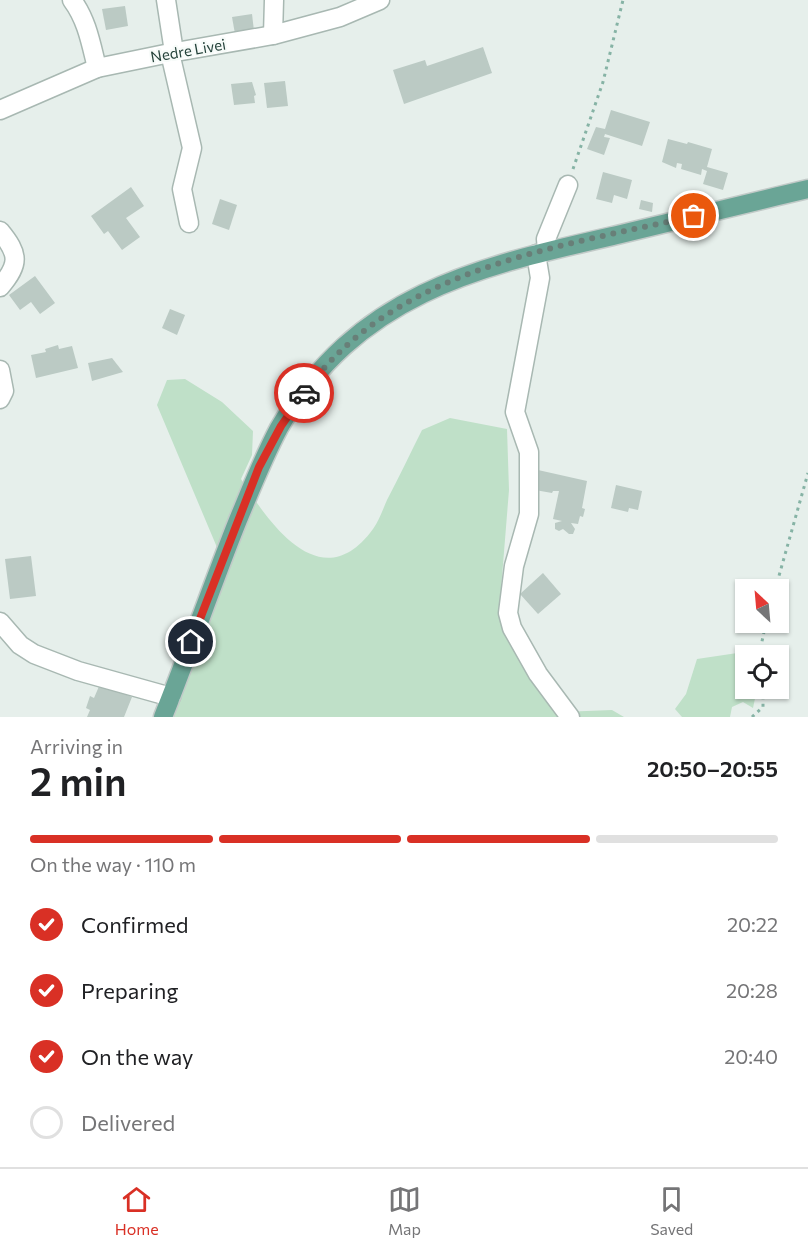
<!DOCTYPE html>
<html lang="en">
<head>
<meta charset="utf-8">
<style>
  :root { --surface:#fff; --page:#f2f2f2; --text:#202124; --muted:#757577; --line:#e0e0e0; --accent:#d93025 }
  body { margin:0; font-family:Commissioner,sans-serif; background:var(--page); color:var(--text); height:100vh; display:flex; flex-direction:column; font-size:22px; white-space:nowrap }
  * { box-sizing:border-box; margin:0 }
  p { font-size:20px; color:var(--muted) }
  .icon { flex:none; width:33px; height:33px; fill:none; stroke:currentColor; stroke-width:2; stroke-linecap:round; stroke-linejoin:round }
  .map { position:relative; height:717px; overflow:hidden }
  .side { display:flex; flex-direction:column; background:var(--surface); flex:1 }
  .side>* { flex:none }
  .needle { width:39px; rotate:334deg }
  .buttons { position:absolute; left:735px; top:579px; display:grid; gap:12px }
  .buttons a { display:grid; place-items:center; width:54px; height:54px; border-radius:0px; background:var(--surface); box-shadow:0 2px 4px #0004; font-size:30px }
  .pin { position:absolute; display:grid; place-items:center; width:51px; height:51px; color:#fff; margin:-26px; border:3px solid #fff; border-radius:50%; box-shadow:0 2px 6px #0007 }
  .courier { position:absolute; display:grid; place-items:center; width:60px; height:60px; margin:-30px; border:4px solid #d93025; border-radius:50%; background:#fff; color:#222; box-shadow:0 2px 8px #0007 }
  .summary em { font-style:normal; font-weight:600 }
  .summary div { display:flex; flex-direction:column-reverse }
  .summary { display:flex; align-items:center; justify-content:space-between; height:102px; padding:0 30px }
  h1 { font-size:39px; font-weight:600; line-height:45px }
  .bar { display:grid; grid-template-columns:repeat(4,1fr); gap:9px 6px; align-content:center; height:72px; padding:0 30px }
  .bar i { height:8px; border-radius:4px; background:var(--line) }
  .bar .selected { background:var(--accent) }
  .bar p { grid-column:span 4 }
  ol { padding:0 30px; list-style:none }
  li { display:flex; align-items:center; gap:18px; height:66px }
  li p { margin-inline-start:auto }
  li .icon { padding:6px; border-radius:50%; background:var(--accent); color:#fff; stroke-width:4 }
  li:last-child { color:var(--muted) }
  li i { width:33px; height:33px; border:3px solid var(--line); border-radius:50% }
  .tabs { display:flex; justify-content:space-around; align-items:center; height:84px; border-top:2px solid var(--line); background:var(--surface); font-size:16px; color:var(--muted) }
  .tabs a { display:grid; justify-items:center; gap:3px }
  .tabs .selected { color:var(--accent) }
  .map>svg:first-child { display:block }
  .green { fill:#bfe0c8 }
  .building { fill:#bbcac4 }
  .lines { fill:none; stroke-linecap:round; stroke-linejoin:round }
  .minor-casing { stroke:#a8b8b2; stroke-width:21 }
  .major-casing { stroke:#c2cac8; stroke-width:21 }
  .path { stroke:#86b3a5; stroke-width:3; stroke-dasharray:3 4.5; stroke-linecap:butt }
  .minor { stroke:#fff; stroke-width:18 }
  .major { stroke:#6aa596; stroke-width:18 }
  .done { stroke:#687f78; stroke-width:6; stroke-dasharray:0 10.8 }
  .route { stroke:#d93025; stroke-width:8 }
  .labels { text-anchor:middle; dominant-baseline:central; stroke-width:4.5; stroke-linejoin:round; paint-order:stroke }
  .street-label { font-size:15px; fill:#24423a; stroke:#f7fbf9 }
</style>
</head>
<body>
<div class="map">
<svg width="808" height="717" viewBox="0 0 808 717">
  <rect width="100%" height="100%" fill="#e6efeb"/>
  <!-- green -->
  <g class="green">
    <path d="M185 379 222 402 253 431 252 455 241 479C270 525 322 599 373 529 379 521 383 509 387 500 399 477 410 454 422 430L450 418 507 429 509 490 499 614 523 661 561 712 612 710 624 717H168L180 685 208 631 224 564 157 405 167 380Z"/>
    <path d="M744 652 746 688 757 689 753 708 743 702 732 707 730 717H682L675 709 686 694 697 659Z"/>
  </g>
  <!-- building -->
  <g class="building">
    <path d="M125 6 128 26 106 30 102 9Z"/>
    <path d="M252 14 254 31 235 34 232 17Z"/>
    <path d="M483 47 492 73 404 104 393 70 425 60 427 66Z"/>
    <path d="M285 81 288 106 267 108 264 83Z"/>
    <path d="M252 82 256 95 254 96 255 103 234 105 231 84Z"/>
    <path d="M611 110 650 122 642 146 605 134 604 137 610 138 604 155 587 149 596 127 605 129Z"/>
    <path d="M668 139 687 144 688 142 712 149 707 167 728 173 723 190 703 184 707 171 702 169 701 175 681 169 682 164 677 163 676 168 662 162Z"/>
    <path d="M603 172 632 180 627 199 614 195 612 203 596 199Z"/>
    <path d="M131 187 144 206 126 218 140 237 122 250 108 231 104 234 91 216Z"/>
    <path d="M220 199 237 205 229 230 212 224Z"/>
    <path d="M641 200 653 203 652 212 639 209Z"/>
    <path d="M35 276 55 303 40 314 31 302 20 310 9 295Z"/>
    <path d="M170 309 185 315 177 335 162 328Z"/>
    <path d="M58 345 59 349 72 346 78 368 36 378 31 355 46 352 45 349Z"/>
    <path d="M112 358 123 372 92 381 88 363Z"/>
    <path d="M538 470 587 481 582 508 585 509 583 517 580 516 578 524 571 523 575 529 573 534H569L563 529 559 531 555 529V523L562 521 553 519 559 491H553L552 493 535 490Z"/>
    <path d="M616 485 642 491 638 510 629 508 628 512 611 508Z"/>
    <path d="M31 556 36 596 10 599 5 559Z"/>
    <path d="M543 573 561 594 538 614 520 594Z"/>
    <path d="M100 684 132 697 124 717H87L90 710 86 708 90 696 94 698Z"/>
  </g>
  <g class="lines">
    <!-- minor casing -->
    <g class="minor-casing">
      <g id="minor">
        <path d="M72 0C87 20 91 44 97 68"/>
        <path d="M166 0 174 52"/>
        <path d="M273 35 274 0"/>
        <path d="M170 53 192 148 182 189 189 223"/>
        <path d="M0 110 97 68 170 53 273 35 340 17 380 0"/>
        <path d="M0 231C19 254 20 264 0 287"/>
        <path d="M547 251 546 239 568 185"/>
        <path d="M536 254 540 278 515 412 529 452V514L514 566 508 613 512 628 538 674 570 717"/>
        <path d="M0 370 4 391 0 399"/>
        <path d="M0 622 20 645 34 654 78 671 171 697"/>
      </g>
    </g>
    <!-- major casing -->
    <g class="major-casing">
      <path id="major" d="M163 717C189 652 212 585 238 520 251 489 263 458 279 428 357 293 477 267 617 235 680 220 744 204 808 189"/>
    </g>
    <!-- path -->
    <g class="path">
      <path d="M573 169 603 82 623 0"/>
      <path d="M775 590 808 473"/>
      <path d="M759 656 766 622"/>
      <path d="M752 717 763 707V688"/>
    </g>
    <!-- minor -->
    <use href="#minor" class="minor"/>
    <!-- major -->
    <use href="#major" class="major"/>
  </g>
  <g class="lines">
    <!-- done -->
    <path class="done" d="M304 393C394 268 554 248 694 216"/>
    <!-- route -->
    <path class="route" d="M191 642 259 467 281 426 304 393"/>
  </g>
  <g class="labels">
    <!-- street labels -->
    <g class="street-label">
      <text transform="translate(188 50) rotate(-10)">Nedre Livei</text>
    </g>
  </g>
</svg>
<div class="buttons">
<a><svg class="needle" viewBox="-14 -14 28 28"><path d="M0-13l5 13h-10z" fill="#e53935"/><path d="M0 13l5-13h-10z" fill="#757577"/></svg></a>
<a><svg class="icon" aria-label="locate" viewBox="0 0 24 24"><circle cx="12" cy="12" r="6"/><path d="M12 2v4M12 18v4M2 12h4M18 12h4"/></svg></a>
</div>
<div class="pin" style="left:694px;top:216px;background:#ea580c"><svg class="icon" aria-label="bag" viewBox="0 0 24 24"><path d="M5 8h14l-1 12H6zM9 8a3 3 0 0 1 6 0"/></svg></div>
<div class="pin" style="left:191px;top:642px;background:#1f2937"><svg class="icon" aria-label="home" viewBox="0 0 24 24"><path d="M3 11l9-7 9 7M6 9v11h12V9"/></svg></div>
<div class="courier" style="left:304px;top:393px"><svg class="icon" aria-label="car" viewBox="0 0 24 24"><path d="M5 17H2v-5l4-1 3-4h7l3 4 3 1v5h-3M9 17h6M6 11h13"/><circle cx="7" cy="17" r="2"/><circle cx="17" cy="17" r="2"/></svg></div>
</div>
<section class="side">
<div class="summary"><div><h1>2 min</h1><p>Arriving in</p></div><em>20:50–20:55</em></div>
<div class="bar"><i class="selected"></i><i class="selected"></i><i class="selected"></i><i></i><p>On the way · 110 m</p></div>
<ol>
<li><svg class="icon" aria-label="check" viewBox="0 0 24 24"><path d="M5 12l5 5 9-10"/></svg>Confirmed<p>20:22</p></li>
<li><svg class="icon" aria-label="check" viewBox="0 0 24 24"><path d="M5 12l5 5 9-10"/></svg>Preparing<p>20:28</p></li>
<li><svg class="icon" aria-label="check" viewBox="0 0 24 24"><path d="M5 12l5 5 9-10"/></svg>On the way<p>20:40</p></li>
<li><i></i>Delivered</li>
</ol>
</section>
<nav class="tabs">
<a class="selected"><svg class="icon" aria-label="home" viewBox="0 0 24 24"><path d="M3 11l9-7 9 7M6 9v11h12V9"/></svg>Home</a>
<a><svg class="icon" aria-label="map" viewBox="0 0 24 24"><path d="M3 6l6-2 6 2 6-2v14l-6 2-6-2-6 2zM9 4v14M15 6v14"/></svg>Map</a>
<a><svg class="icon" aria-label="saved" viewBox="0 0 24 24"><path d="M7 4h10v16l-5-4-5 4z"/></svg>Saved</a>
</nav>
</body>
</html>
